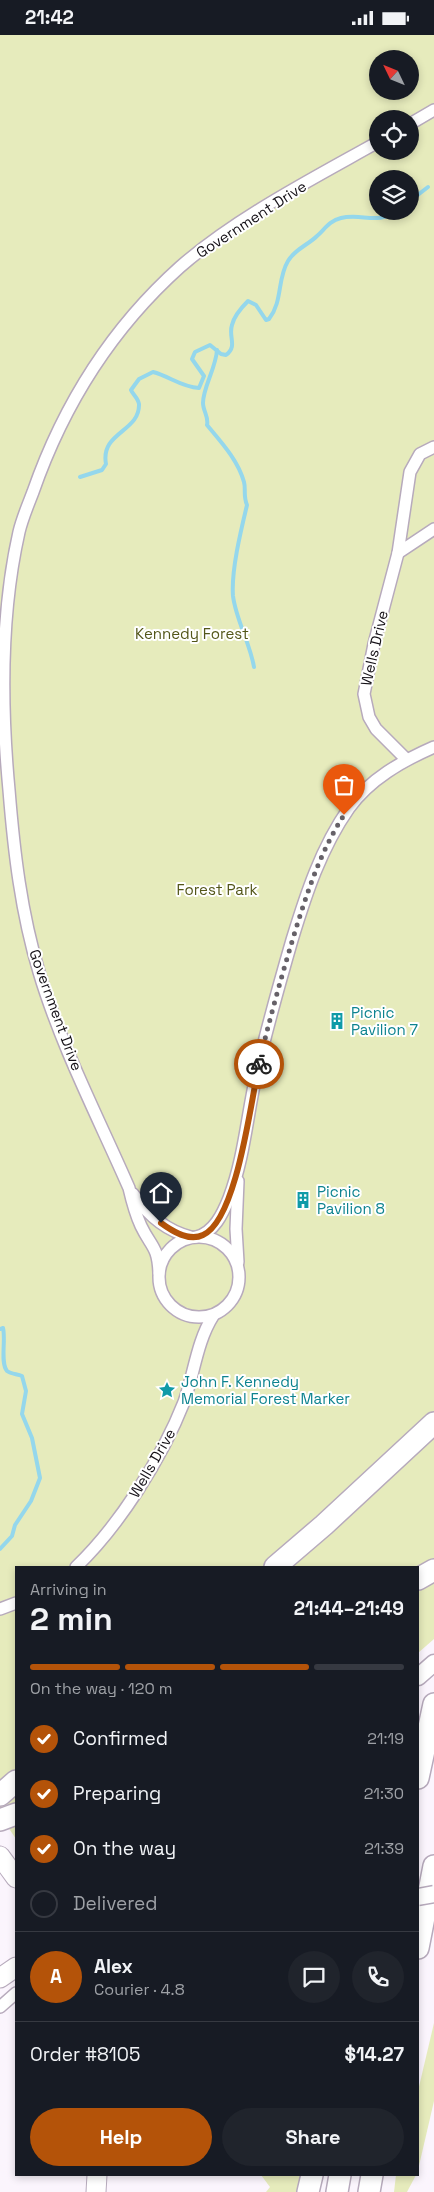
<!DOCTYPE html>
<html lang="en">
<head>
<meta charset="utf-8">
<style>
  :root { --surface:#171b24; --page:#20242c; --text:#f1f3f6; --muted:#9ea1a6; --line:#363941; --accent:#b45309 }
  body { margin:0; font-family:"Space Grotesk",sans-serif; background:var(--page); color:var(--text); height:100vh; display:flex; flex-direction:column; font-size:19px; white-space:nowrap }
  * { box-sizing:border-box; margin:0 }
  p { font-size:16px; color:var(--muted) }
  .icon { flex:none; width:28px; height:28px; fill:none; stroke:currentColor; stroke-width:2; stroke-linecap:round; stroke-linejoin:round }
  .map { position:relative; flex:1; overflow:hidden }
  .sheet { position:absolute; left:15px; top:1531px; width:404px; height:610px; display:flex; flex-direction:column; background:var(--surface); border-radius:0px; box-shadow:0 2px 8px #0003 }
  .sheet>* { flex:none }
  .needle { width:32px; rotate:313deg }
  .fabs { position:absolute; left:369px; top:15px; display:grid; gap:10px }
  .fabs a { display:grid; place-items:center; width:50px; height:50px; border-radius:50%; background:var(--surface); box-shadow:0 2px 8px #0003; font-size:25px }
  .pin { position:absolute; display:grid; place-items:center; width:42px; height:42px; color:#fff; margin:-51px -21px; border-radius:50% 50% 50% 0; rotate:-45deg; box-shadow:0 0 5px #0007 }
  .pin .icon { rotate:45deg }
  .courier { position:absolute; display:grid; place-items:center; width:50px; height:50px; margin:-25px; border:4px solid #b45309; border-radius:50%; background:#fff; color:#222; box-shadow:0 1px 6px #0007 }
  .head em { font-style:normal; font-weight:700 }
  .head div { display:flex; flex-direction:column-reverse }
  .head { display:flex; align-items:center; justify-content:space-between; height:85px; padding:0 15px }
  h1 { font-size:32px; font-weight:700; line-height:38px }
  .bar { display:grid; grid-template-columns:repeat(4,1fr); gap:8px 5px; align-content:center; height:60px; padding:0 15px }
  .bar i { height:6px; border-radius:4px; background:var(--line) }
  .bar .current { background:var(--accent) }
  .bar p { grid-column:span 4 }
  .line { display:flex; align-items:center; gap:12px; padding:0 15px; border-top:1px solid var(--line) }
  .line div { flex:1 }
  .round { display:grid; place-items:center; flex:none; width:52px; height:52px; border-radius:26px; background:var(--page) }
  ol { padding:0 15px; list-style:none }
  li { display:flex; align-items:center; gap:15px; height:55px }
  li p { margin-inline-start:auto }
  li .icon { padding:5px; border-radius:50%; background:var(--accent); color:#fff; stroke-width:4 }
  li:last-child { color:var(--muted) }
  li i { width:28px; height:28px; border:2px solid var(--line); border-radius:50% }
  .button { display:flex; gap:10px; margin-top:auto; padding:10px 15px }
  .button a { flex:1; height:58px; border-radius:30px; background:var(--accent); color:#fff; font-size:20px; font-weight:700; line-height:58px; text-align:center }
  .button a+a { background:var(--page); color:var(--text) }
  .status { display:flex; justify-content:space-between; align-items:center; height:35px; padding:0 25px; background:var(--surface); direction:ltr }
  .status svg { height:14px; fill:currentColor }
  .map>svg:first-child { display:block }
  .green { fill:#e6ebbc; fill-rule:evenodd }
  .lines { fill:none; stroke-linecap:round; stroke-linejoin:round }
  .stream { stroke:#94d7ec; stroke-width:4 }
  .street-casing { stroke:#b7aabc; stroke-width:14 }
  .secondary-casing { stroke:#b7aabc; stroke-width:19 }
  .primary-casing { stroke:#b7aabc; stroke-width:21 }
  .highway-casing { stroke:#b7aabc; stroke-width:24 }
  .street { stroke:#fff; stroke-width:11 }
  .secondary { stroke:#fff; stroke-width:16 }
  .primary { stroke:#fff; stroke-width:19 }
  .highway { stroke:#fff; stroke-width:21 }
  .secondary-bridge-casing { stroke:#b7aabc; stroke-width:19; stroke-linecap:butt }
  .secondary-bridge { stroke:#fff; stroke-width:16 }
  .done { stroke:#666168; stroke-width:5; stroke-dasharray:0 9 }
  .route { stroke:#b45309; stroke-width:6 }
  .labels { text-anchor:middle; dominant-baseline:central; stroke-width:4; stroke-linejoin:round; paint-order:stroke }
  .street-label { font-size:15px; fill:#151117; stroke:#fff }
  .park-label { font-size:15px; fill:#535619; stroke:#fff }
  .culture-label { font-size:15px; fill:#0d838f; stroke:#fff; text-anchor:start }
</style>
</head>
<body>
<div class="status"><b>21:42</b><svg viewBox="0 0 49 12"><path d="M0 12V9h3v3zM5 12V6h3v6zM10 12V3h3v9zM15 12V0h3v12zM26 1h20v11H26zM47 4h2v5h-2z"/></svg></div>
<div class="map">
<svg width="434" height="2157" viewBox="0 0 434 2157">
  <rect width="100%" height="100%" fill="#fbf5fd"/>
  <!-- green -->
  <g class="green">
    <path d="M0 0H434V1604L418 1618V1532H16V1804L0 1780ZM378 24H410V56H378ZM378 84H410V116H378ZM378 144H410V176H378Z"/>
    <path d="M434 1988V2066L418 2135V2056Z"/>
    <path d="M261 2140H301L298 2157H266L270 2152Z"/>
    <path d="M396 2140H416L407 2157H394Z"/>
  </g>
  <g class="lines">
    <!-- stream -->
    <g class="stream">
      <path d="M410 166 428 152"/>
      <path d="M217 315C216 333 203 352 203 368 203 376 209 382 207 390 221 407 238 425 244 447 246 454 243 461 247 470 241 495 231 536 233 561 236 585 250 608 254 632"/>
      <path d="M80 442 102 435 106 429C100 397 140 397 139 369 138 363 133 360 131 355L139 344 153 337C169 341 181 352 199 353L204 341 192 324 195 317 210 310 221 319 226 320C238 311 228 302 232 290 234 281 242 272 248 266L256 270 266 285 269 284C283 266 277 244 288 226 295 214 308 210 317 201 325 194 329 186 341 183 361 178 379 190 396 176"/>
      <path d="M0 1294 3 1293C6 1305 0 1328 7 1336 11 1339 17 1339 22 1341L26 1356 22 1379 32 1403 40 1443 31 1466 15 1490 12 1501 0 1514"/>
    </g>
    <!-- street casing -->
    <g class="street-casing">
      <g id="street">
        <path d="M410 89 434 75"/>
        <path d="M434 412 420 419 410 437 398 518 434 494"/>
        <path d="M398 518 374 609 364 659 369 682 376 694 406 724"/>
        <path d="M133 1159C147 1179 166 1196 191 1202"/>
        <circle cx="199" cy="1242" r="40"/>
        <path d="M196 1202C214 1198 223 1178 229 1163 244 1124 247 1081 256 1041 266 995 279 950 292 905 306 859 321 813 349 773 370 744 402 726 434 712"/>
        <path d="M238 1227 236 1194 238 1146"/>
        <path d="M159 1238C158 1211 151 1212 141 1191 135 1178 132 1166 129 1153 98 1082 61 1011 39 937 21 877 14 817 9 755 1 670 0 581 19 497 22 484 28 470 33 457 63 371 112 293 180 232 236 183 312 144 378 107"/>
        <path d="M76 1532C119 1491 162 1423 184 1367 194 1339 197 1306 213 1281"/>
        <path d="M0 1574 16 1568"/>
        <path d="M0 1972 16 1958"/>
      </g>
    </g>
    <!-- secondary casing -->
    <g class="secondary-casing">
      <path id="secondary" d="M418 1642 434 1628"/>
    </g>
    <!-- primary casing -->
    <g class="primary-casing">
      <g id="primary">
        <path d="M0 1821 16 1843"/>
        <path d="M0 1943 16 1932"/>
        <path d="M96 2157 97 2140"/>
      </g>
    </g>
    <!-- highway casing -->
    <g class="highway-casing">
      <g id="highway">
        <path d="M275 1532 324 1490 434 1388"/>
        <path d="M418 1544 434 1535"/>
        <path d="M418 1743 434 1669"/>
        <path d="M0 1760 16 1746"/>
        <path d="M0 1785 16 1779"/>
        <path d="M418 1913 434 1831"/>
        <path d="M308 2157 312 2140"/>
        <path d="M337 2157 340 2140"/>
        <path d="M369 2157 372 2140"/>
      </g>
    </g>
    <!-- street -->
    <use href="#street" class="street"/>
    <!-- secondary -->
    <use href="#secondary" class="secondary"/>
    <!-- primary -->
    <use href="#primary" class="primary"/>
    <!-- highway -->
    <use href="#highway" class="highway"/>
    <!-- secondary-bridge casing -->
    <g class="secondary-bridge-casing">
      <path id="secondary-bridge" d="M418 1862 434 1859"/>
    </g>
    <!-- secondary-bridge -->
    <use href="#secondary-bridge" class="secondary-bridge"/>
  </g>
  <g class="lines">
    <!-- done -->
    <path class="done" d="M259 1029C269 986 281 943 294 900 307 858 320 817 344 780"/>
    <!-- route -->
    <path class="route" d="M161 1188C172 1196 189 1207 203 1200 237 1185 251 1065 259 1029"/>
  </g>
  <!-- icons -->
  <defs>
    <g id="building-bare" transform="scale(1.35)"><path d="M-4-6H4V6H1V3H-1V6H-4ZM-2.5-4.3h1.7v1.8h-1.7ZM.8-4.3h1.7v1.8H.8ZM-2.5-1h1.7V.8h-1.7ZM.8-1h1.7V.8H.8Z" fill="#0f9aa8" stroke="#fff" stroke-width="2.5" paint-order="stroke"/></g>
    <g id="sight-bare" transform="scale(1.35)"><path d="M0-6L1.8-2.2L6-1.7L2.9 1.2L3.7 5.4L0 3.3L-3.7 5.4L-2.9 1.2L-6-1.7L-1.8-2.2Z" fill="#0f9aa8" stroke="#fff" stroke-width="2.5" paint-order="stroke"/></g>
  </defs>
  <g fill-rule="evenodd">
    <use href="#building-bare" x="337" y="986"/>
    <use href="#building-bare" x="303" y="1165"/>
    <use href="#sight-bare" x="167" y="1355"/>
  </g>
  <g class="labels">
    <!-- street labels -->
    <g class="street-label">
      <text transform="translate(251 184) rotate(-33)">Government Drive</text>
      <text transform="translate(374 613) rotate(-77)">Wells Drive</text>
      <text transform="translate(56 975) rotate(70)">Government Drive</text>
      <text transform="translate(152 1428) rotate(-60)">Wells Drive</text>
    </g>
    <!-- park labels -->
    <g class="park-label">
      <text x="192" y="598">Kennedy Forest</text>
      <text x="217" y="854">Forest Park</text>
    </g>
    <!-- culture labels -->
    <g class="culture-label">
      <text x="351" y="977">Picnic<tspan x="351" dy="17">Pavilion 7</tspan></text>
      <text x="317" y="1156">Picnic<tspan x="317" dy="17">Pavilion 8</tspan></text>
      <text x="181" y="1346">John F. Kennedy<tspan x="181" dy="17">Memorial Forest Marker</tspan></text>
    </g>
  </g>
</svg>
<div class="fabs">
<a><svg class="needle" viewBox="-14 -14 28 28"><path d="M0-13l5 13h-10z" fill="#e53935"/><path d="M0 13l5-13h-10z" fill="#9ea1a6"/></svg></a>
<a><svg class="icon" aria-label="locate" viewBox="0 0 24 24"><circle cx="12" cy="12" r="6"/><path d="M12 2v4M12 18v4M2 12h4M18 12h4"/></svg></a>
<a><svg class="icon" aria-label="layers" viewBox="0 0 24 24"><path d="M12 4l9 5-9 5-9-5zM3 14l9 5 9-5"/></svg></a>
</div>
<div class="pin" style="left:344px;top:780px;background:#ea580c"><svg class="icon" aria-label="bag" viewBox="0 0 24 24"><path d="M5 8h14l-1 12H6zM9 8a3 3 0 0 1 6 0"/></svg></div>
<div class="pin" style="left:161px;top:1188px;background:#1f2937"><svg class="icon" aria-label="home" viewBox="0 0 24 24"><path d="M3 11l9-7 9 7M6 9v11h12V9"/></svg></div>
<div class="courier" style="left:259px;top:1029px"><svg class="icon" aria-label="bike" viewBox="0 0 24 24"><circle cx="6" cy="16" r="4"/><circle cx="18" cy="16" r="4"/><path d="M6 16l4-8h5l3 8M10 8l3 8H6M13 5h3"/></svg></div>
<section class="sheet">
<div class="head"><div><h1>2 min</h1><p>Arriving in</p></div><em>21:44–21:49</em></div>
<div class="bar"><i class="current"></i><i class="current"></i><i class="current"></i><i></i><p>On the way · 120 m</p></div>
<ol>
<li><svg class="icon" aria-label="check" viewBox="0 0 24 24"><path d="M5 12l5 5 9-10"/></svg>Confirmed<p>21:19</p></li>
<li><svg class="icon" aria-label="check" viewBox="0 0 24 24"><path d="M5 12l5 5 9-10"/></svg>Preparing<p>21:30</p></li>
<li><svg class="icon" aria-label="check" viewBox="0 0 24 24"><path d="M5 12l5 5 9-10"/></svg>On the way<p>21:39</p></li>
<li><i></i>Delivered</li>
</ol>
<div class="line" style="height:90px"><b class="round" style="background:var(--accent);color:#fff">A</b><div><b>Alex</b><p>Courier · 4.8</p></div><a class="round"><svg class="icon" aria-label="chat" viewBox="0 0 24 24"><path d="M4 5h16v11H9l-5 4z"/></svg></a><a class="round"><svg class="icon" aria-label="phone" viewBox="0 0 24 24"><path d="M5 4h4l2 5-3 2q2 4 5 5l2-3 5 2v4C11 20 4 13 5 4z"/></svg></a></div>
<div class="line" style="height:65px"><div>Order #8105</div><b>$14.27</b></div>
<div class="button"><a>Help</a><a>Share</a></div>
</section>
</div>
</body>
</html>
